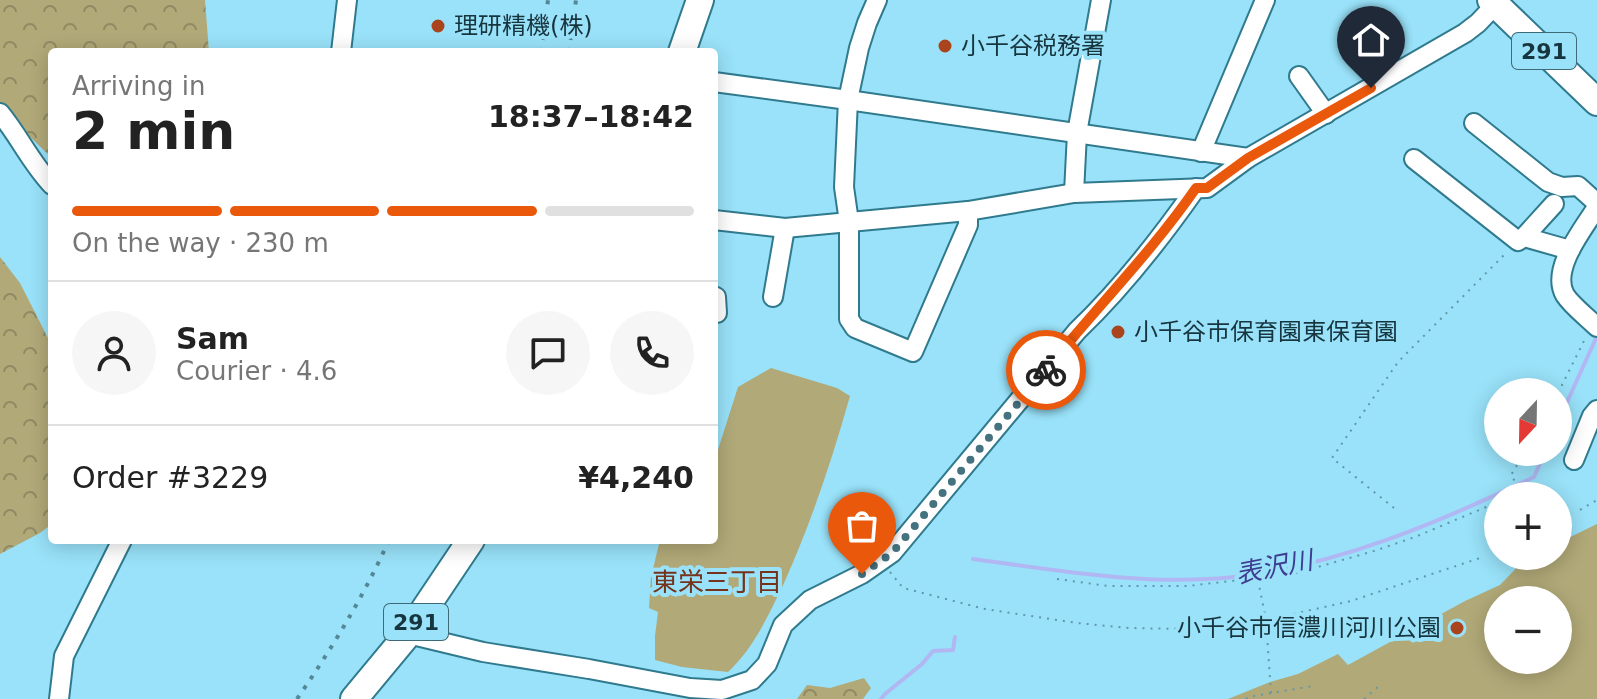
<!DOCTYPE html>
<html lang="en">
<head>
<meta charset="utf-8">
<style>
  :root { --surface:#fff; --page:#f6f6f6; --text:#222; --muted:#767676; --line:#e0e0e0; --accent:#ea580c }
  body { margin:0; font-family:"DejaVu Sans","Noto Sans JP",sans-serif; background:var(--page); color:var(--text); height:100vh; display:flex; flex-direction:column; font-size:30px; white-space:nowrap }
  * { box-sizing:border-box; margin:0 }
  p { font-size:26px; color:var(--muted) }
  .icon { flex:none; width:44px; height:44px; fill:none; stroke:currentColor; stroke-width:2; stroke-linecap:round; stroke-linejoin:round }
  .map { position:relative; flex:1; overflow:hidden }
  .sheet { position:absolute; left:48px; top:48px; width:670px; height:496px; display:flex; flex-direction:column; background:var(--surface); border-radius:8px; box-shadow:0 4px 20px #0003 }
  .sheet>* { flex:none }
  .needle { width:52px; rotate:202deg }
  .tools { position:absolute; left:1484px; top:378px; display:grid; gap:16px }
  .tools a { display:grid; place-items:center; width:88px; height:88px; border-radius:50%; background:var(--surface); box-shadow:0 4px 20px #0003; font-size:40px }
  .pin { position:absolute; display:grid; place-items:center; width:68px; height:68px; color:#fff; margin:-82px -34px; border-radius:50% 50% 50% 0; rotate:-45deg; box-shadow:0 0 8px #0007 }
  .pin .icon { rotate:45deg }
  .courier { position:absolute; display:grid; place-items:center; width:80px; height:80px; margin:-40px; border:6px solid #ea580c; border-radius:50%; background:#fff; color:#222; box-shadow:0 2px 10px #0007 }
  .headline em { font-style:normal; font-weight:800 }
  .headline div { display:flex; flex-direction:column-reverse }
  .headline { display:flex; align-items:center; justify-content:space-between; height:136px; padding:0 24px }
  h1 { font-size:52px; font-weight:800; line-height:60px }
  .bar { display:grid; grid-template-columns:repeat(4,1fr); gap:12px 8px; align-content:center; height:96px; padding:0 24px }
  .bar i { height:10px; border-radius:6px; background:var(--line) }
  .bar .active { background:var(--accent) }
  .bar p { grid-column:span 4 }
  .line { display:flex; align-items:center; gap:20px; padding:0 24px; border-top:2px solid var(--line) }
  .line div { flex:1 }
  .round { display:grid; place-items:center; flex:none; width:84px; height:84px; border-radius:42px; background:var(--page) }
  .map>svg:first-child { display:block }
  .forest { fill:url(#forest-crowns) }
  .pitch { fill:#b1a978; fill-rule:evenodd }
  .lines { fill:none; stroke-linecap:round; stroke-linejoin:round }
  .stream { stroke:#b1b7f3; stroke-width:4 }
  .minor-casing { stroke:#307a8e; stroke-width:22 }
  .highway-casing { stroke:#307a8e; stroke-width:30 }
  .path { stroke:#6198a9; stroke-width:2; stroke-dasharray:2 6; stroke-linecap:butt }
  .minor { stroke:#fff; stroke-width:18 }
  .highway { stroke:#fff; stroke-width:26 }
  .rail { stroke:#558897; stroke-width:4; stroke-dasharray:4 8; stroke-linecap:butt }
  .done { stroke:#44727f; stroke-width:8; stroke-dasharray:0 14.4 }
  .route { stroke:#ea580c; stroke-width:10 }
  .poi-dot { fill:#aa441d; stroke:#99e2f9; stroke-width:3 }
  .labels { text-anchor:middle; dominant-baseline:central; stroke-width:8; stroke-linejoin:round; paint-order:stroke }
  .shield { fill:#99e2f9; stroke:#3e6976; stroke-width:2 }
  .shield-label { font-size:22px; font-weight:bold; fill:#17353e }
  .poi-label { font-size:24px; fill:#17353e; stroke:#99e2f9; text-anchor:start }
  .water-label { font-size:26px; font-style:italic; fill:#3f3d92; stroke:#99e2f9 }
  .neighbourhood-label { font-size:26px; fill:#75331c; stroke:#99e2f9 }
</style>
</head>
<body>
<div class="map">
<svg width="1597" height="699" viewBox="0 0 1597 699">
  <defs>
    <pattern id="forest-crowns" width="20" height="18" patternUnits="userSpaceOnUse" patternTransform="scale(2)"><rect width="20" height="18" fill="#b1a978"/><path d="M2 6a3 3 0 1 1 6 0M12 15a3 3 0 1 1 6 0" fill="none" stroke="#8f8a64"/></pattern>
  </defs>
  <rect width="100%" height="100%" fill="#99e2f9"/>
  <!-- forest -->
  <g class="forest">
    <path d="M0 0H205L209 52H52V158L26 133 0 102Z"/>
    <path d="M0 257 20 283 52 346V524L40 533 0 554Z"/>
    <path d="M864 678 871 688 863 699H797L807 685 830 688Z"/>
  </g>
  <!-- pitch -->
  <g class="pitch">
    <path d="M771 368 837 388 850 396C832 460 811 523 784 583 769 614 754 648 728 672L682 667 655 660V636L658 612 649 608 651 577 660 540H714V456H716L738 387Z"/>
    <path d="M1597 524V699H1228L1270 682 1298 674 1338 654 1348 665 1465 601 1500 585 1526 558 1531 556H1558V543ZM1498 600H1558V660H1498Z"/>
  </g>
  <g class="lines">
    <!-- stream -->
    <g class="stream">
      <path d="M1558 422 1597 336"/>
      <path d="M973 559C1060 571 1147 586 1234 577 1339 565 1440 522 1534 477L1545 452"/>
      <path d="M881 699 885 694 922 664 933 651 953 650 955 637"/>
    </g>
    <!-- minor casing -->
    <g class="minor-casing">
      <g id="minor">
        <path d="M877 0 867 23 859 48 848 100 844 187 849 222V319L855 328 913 352 968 225V211"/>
        <path d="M341 52 347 0"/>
        <path d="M1299 76 1326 114"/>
        <path d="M714 82 848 100 1248 158"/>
        <path d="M0 113C19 136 31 163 52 185"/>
        <path d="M1474 123 1548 182 1562 187 1578 186 1597 203"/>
        <path d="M1201 152 1265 0"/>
        <path d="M1414 159 1518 241 1524 237 1570 250"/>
        <path d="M1074 193 1077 133 1101 0"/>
        <path d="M1597 207C1584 228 1550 269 1565 295 1572 306 1587 317 1597 327"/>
        <path d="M714 220 785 228 968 211 1074 193 1207 188 1248 158 1465 33 1478 23 1496 4"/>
        <path d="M1524 237 1554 204"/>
        <path d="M714 296 716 297 717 313"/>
        <path d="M773 297 785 228"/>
        <path d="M1574 460 1592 416 1597 410"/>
        <path d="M408 634 483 652 589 669 690 688 722 690 752 680 767 664 783 625 810 600 862 574 892 553 1077 331C1121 289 1161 238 1196 188"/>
        <path d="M59 699 64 656 122 540"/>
      </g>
    </g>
    <!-- highway casing -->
    <g class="highway-casing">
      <g id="highway">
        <path d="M1491 0 1597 102"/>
        <path d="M682 52 700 0"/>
        <path d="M354 699 408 634 471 540"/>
      </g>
    </g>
    <!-- path -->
    <g class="path">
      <path d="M1558 393 1586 337"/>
      <path d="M1511 496 1521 492 1511 475 1525 452"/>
      <path d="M1394 508 1332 458 1398 362 1506 253"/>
      <path d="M1580 510 1597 500"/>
      <path d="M890 572 903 588 985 609 1077 623 1129 628 1185 629 1266 620 1351 601 1480 558"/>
      <path d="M1057 579 1108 586H1187L1293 574 1374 551 1415 537 1498 502"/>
      <path d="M1258 580 1266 620 1271 693"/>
      <path d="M1246 699 1248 697 1313 686"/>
      <path d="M1364 699 1380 685"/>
    </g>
    <!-- minor -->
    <use href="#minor" class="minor"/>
    <!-- highway -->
    <use href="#highway" class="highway"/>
    <!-- rail -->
    <g class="rail">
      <path d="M542 52 548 0"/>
      <path d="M569 52 576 0"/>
      <path d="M297 699C332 648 364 596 389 540"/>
    </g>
  </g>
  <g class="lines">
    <!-- done -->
    <path class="done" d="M862 574 892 553 1046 370"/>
    <!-- route -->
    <path class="route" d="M1046 370C1095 309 1151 253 1196 188H1207L1248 158 1371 88"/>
  </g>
  <!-- markers -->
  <g class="poi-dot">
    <circle cx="438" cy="26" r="8"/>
    <circle cx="945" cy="46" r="8"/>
    <circle cx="1118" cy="332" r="8"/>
    <circle cx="1457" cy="628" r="8"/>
  </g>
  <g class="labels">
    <!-- shield labels -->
    <g class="shield">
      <rect x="1512" y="33" width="64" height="36" rx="6"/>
      <rect x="384" y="604" width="64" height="36" rx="6"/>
    </g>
    <g class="shield-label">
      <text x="1544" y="51">291</text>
      <text x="416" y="622">291</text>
    </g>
    <!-- poi labels -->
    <g class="poi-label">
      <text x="454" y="26">理研精機(株)</text>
      <text x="961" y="46">小千谷税務署</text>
      <text x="1134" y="332">小千谷市保育園東保育園</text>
      <text x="1441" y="628" text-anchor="end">小千谷市信濃川河川公園</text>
    </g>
    <!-- water labels -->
    <g class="water-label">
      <text transform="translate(1274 567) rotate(-11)">表沢川</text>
    </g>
    <!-- neighbourhood labels -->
    <g class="neighbourhood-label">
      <text x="717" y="582">東栄三丁目</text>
    </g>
  </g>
</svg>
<div class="tools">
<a><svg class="needle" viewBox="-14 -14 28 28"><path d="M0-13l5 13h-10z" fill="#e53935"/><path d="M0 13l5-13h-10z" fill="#767676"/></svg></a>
<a>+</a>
<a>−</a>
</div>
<div class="pin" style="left:862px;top:574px;background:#ea580c"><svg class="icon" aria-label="bag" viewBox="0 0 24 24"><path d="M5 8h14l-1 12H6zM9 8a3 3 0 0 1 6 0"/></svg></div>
<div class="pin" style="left:1371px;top:88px;background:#1f2937"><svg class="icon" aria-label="home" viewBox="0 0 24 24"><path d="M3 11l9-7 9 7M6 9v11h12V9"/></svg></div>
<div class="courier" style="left:1046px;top:370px"><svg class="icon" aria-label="bike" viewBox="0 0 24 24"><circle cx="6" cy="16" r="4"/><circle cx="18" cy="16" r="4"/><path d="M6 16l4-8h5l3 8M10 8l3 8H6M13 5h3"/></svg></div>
<section class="sheet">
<div class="headline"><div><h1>2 min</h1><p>Arriving in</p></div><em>18:37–18:42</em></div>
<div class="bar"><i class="active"></i><i class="active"></i><i class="active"></i><i></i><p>On the way · 230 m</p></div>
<div class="line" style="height:144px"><a class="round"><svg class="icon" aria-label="person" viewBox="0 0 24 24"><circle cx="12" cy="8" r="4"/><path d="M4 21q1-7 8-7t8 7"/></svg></a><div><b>Sam</b><p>Courier · 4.6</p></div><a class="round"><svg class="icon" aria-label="chat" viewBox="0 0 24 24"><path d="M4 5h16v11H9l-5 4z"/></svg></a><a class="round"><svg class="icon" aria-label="phone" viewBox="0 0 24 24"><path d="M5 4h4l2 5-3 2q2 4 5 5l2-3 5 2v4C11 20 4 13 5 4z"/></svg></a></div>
<div class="line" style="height:104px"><div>Order #3229</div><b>¥4,240</b></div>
</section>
</div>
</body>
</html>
